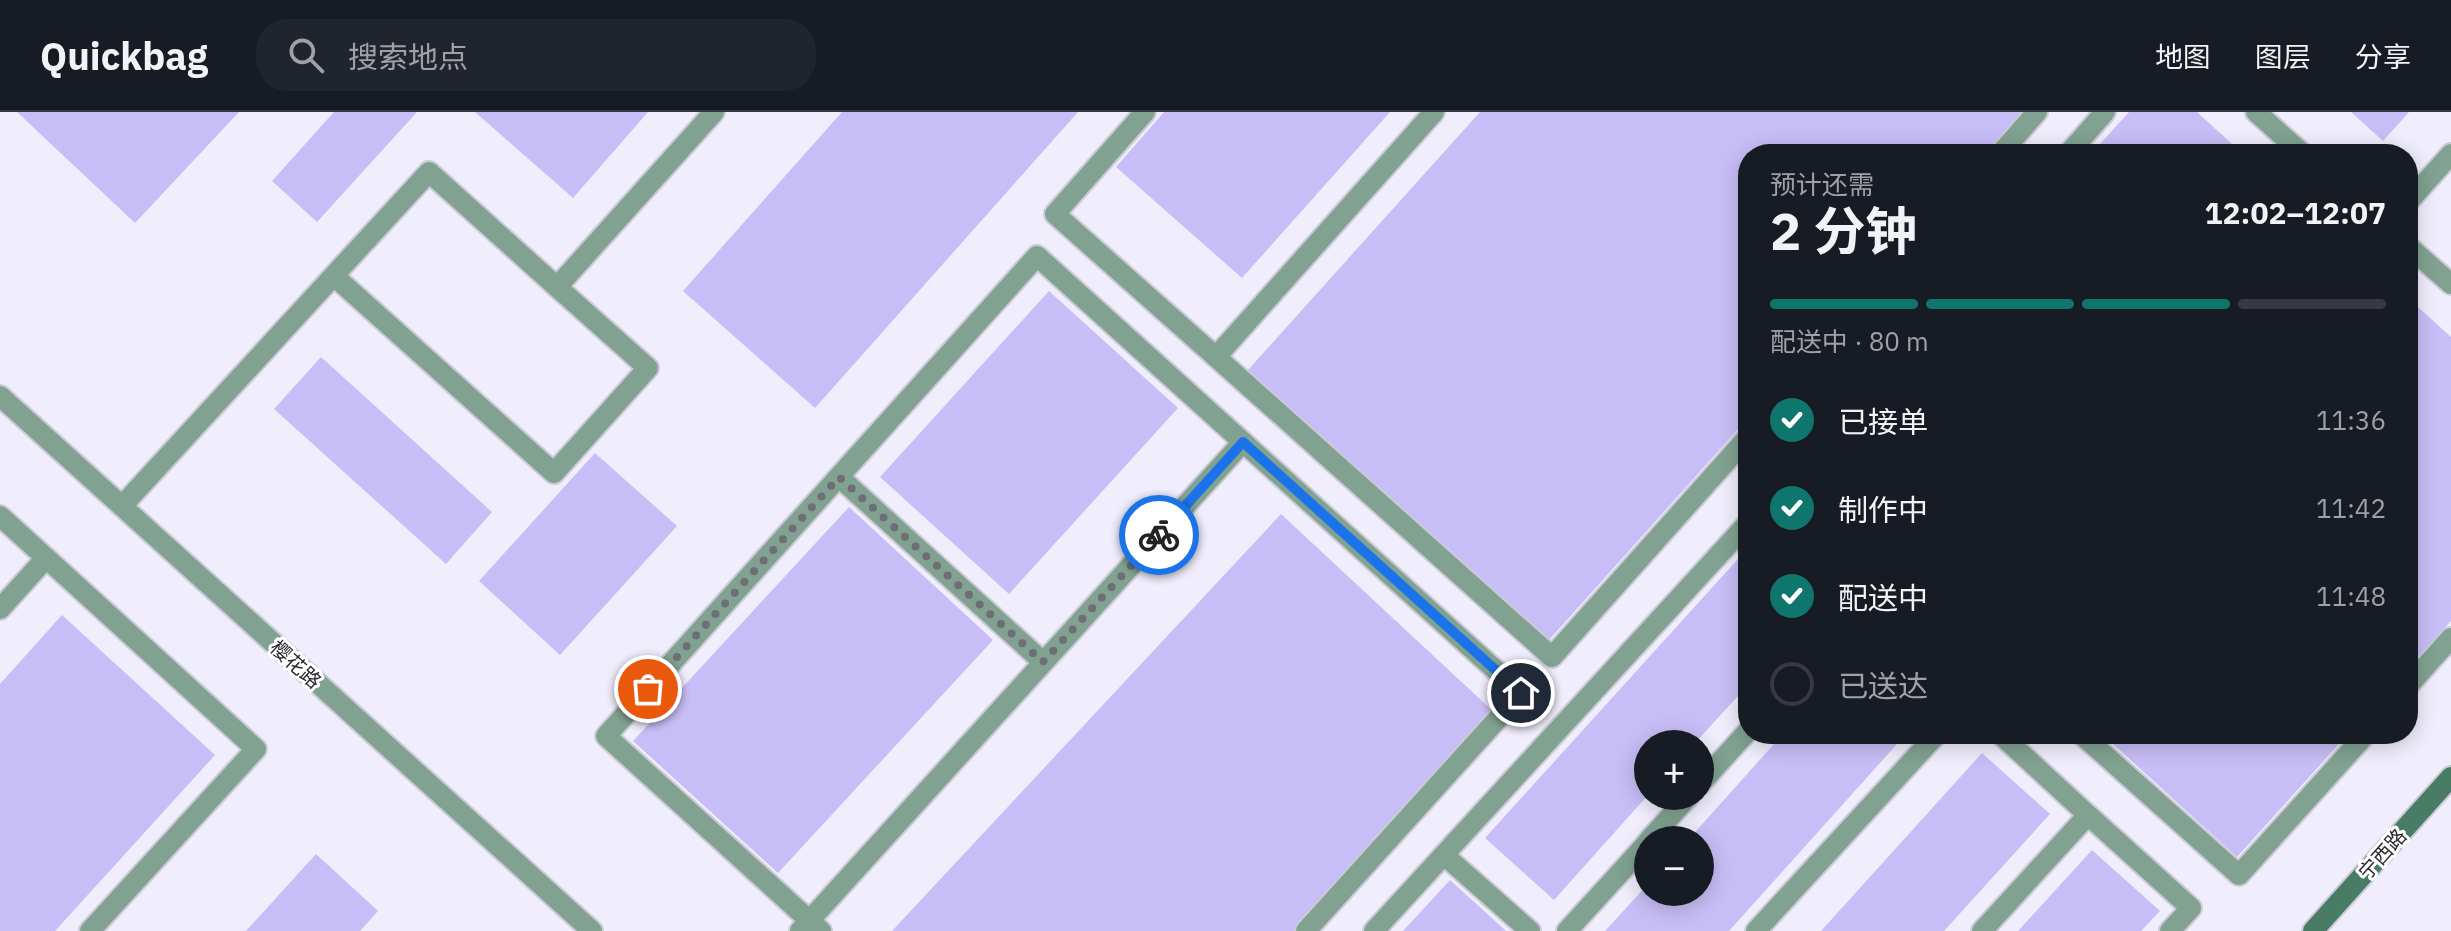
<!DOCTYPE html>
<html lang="zh">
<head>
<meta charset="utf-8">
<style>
  :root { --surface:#171b24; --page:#20242c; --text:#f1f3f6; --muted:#9ea1a6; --line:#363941; --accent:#0f766e }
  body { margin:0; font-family:"IBM Plex Sans","Noto Sans SC",sans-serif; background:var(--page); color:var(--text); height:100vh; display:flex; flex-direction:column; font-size:30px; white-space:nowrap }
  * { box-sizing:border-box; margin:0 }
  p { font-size:26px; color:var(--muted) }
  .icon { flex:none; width:44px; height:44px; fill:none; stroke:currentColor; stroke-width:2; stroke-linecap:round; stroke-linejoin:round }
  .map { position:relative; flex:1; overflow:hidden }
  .drawer { position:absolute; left:1738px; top:32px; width:680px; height:600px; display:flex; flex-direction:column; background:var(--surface); border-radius:32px; box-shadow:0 4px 20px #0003 }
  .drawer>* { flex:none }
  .fabs { position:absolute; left:1634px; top:618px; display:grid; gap:16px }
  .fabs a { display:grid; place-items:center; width:80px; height:80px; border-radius:50%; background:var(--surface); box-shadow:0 4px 20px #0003; font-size:40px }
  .pin { position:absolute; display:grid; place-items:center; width:68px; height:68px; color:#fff; margin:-34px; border:4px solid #fff; border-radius:50%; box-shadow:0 2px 8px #0007 }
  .courier { position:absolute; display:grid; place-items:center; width:80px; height:80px; margin:-40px; border:6px solid #1a73e8; border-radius:50%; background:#fff; color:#222; box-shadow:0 2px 10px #0007 }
  .headline em { font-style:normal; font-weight:700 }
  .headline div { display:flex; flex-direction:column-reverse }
  .headline { display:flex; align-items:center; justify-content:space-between; height:136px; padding:0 32px }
  h1 { font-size:52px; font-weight:700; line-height:60px }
  .bar { display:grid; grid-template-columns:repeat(4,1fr); gap:12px 8px; align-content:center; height:96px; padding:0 32px }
  .bar i { height:10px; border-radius:6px; background:var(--line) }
  .bar .active { background:var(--accent) }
  .bar p { grid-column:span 4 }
  ol { padding:0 32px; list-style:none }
  li { display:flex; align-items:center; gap:24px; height:88px }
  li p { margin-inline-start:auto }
  li .icon { padding:8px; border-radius:50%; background:var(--accent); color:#fff; stroke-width:4 }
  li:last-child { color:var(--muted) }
  li i { width:44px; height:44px; border:4px solid var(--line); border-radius:50% }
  header { display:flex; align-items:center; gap:48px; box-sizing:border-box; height:112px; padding:0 40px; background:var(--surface); border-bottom:2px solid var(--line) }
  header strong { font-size:38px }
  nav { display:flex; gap:44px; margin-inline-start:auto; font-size:28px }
  .search { width:560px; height:72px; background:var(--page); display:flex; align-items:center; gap:20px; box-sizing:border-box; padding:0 28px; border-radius:32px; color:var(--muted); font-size:30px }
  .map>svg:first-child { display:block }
  .building { fill:#c8bef7 }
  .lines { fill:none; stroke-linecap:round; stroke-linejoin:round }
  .service-casing { stroke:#cccad7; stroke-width:24 }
  .tertiary-casing { stroke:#cccad7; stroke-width:24 }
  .secondary-casing { stroke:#cccad7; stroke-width:24 }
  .service { stroke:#81a291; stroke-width:20 }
  .tertiary { stroke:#81a291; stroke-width:20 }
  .secondary { stroke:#497c64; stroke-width:20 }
  .done { stroke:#6f6d76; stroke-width:8; stroke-dasharray:0 14.4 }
  .route { stroke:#1a73e8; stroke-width:10 }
  .labels { text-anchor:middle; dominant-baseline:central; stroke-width:6; stroke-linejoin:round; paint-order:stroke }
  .street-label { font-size:20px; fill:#29282e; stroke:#fff }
</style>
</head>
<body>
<header>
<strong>Quickbag</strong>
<div class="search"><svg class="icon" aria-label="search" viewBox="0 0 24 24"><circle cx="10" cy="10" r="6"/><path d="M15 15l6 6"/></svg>搜索地点</div>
<nav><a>地图</a><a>图层</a><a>分享</a></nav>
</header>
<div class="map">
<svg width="2451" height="819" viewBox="0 0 2451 819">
  <rect width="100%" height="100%" fill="#f0eefc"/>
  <!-- building -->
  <g class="building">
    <path d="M17 0H239L135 111Z"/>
    <path d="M334 0H417L317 110 272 69Z"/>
    <path d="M475 0H648L573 86Z"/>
    <path d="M842 0H1078L815 296 683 179Z"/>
    <path d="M1164 0H1390L1242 166 1116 55Z"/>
    <path d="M1480 0H2023L1986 42H1748V306L1549 528 1248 258Z"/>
    <path d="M2129 0H2197L2243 42H2091Z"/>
    <path d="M2351 0H2409L2383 29Z"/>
    <path d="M1049 179 1178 296 1009 482 880 365Z"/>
    <path d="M2408 186 2451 225V509L2408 556Z"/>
    <path d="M321 245 492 400 446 452 274 297Z"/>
    <path d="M595 341 677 414 560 543 479 469Z"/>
    <path d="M849 395 993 528 778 761 633 629Z"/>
    <path d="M1281 402 1496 602 1294 819H892Z"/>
    <path d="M1748 436V573L1694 632H1648V683L1554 788 1485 726Z"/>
    <path d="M62 503 215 643 55 819H0V572Z"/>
    <path d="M1783 622H1906L1729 819H1605L1648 772V780H1700V728H1688Z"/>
    <path d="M2102 622H2348L2237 745Z"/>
    <path d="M1982 641 2050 702 1944 819H1821Z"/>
    <path d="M2092 738 2160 799 2141 819H2018Z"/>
    <path d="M316 742 378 799 360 819H246Z"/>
    <path d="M1450 768 1506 819H1403Z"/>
  </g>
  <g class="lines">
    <!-- service casing -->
    <g class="service-casing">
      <g id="service">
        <path d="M1145 0 1055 102 1216 245 1434 0"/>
        <path d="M2256 0 2303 42"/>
        <path d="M2000 42 2037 0"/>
        <path d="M2068 42 2105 0"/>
        <path d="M2408 90 2451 42"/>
        <path d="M2408 134 2451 172"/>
        <path d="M334 164 554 361 648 256 557 175"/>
        <path d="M1216 245 1552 545 1748 325"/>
        <path d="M839 365 1043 550"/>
        <path d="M122 394 429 60 557 175 714 0"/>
        <path d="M0 404 256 637 90 819"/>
        <path d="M0 497 46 446"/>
        <path d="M2408 574 2451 526"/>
        <path d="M2081 622 2239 763 2366 622"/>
        <path d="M1700 672 1748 619"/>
        <path d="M2088 703 2191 796 2170 819"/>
        <path d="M1649 728 1689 684"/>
        <path d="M1444 743 1530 819"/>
        <path d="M800 819 1243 330"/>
        <path d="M821 819 606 624 1037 144 1521 581 1306 819"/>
        <path d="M1374 819 1748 411"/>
        <path d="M1567 819 1648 730"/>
        <path d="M1756 819 1937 622"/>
        <path d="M1982 819 2088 703 2000 622"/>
      </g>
    </g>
    <!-- tertiary casing -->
    <g class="tertiary-casing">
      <path id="tertiary" d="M0 284 592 819"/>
    </g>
    <!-- secondary casing -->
    <g class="secondary-casing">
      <path id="secondary" d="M2313 819 2451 665"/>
    </g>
    <!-- service -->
    <use href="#service" class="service"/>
    <!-- tertiary -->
    <use href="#tertiary" class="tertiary"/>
    <!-- secondary -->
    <use href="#secondary" class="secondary"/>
  </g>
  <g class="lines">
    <!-- done -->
    <path class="done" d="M648 577 839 365 1043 550 1159 423"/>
    <!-- route -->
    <path class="route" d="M1159 423 1243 330 1521 581"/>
  </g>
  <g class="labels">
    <!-- street labels -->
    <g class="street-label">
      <text transform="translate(296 552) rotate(42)">樱花路</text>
      <text transform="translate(2382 742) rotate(-48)">宁西路</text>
    </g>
  </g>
</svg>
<div class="fabs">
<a>+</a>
<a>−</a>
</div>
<div class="pin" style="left:648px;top:577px;background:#ea580c"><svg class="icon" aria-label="bag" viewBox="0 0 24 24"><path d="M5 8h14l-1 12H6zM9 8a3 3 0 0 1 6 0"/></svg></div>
<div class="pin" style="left:1521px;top:581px;background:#1f2937"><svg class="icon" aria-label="home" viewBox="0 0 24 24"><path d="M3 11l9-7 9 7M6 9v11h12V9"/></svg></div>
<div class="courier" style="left:1159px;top:423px"><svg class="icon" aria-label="bike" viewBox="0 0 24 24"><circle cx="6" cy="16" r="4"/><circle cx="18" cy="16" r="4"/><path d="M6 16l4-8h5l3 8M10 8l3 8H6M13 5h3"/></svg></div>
<section class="drawer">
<div class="headline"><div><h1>2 分钟</h1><p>预计还需</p></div><em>12:02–12:07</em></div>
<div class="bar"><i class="active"></i><i class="active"></i><i class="active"></i><i></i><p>配送中 · 80 m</p></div>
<ol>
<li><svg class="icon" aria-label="check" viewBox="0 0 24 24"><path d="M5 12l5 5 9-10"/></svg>已接单<p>11:36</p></li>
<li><svg class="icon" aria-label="check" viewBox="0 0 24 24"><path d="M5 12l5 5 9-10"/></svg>制作中<p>11:42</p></li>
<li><svg class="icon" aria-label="check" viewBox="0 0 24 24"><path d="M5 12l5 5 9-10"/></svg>配送中<p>11:48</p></li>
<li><i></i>已送达</li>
</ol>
</section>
</div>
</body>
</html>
